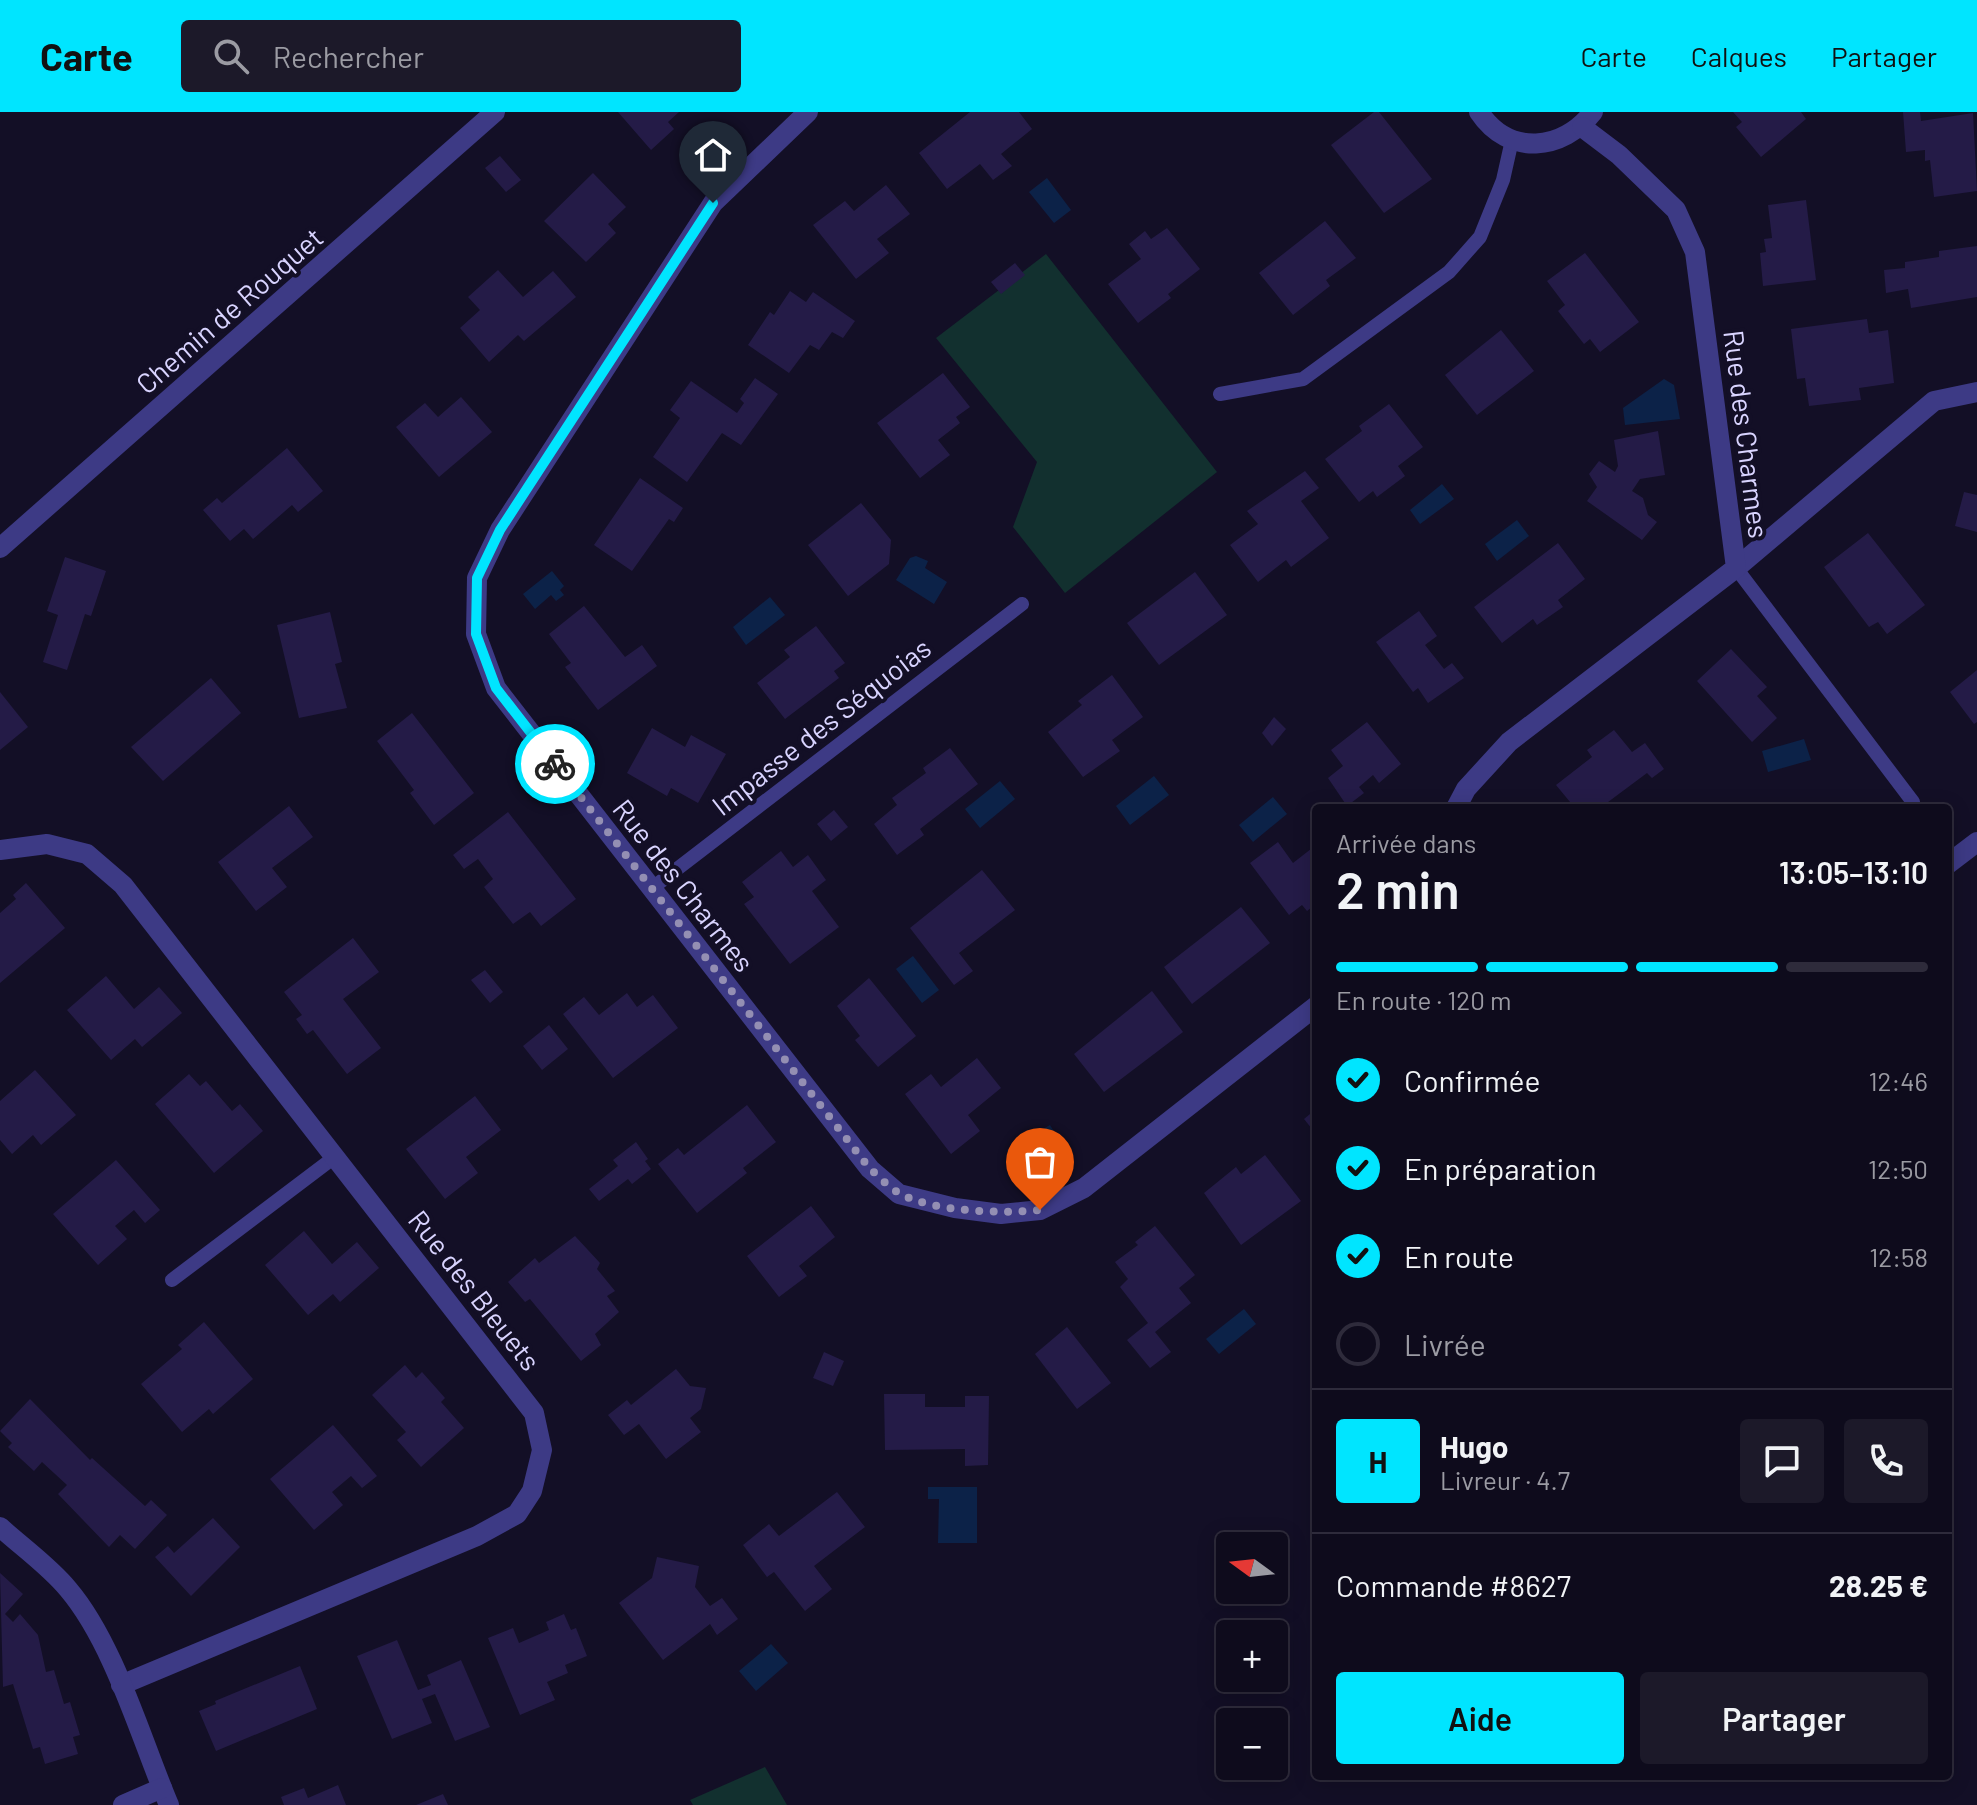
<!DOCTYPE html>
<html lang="fr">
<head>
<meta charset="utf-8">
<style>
  :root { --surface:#0e0b1c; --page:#1c1929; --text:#f1f3f6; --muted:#9b9ba3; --line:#2e2b3b; --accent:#00e5ff }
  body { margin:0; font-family:Barlow,sans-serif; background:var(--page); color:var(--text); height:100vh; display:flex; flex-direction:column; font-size:30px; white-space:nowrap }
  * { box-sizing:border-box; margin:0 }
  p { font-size:26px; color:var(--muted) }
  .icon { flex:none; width:44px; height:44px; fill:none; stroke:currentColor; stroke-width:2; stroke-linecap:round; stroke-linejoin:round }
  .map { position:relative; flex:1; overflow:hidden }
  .side { position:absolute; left:1312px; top:692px; width:640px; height:976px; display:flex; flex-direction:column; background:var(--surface); border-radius:8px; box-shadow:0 4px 20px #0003,0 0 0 2px var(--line) }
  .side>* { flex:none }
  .needle { width:52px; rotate:285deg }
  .buttons { position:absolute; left:1216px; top:1420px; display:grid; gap:16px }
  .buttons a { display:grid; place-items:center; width:72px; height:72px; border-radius:8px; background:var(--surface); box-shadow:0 4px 20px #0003,0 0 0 2px var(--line); font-size:40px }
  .pin { position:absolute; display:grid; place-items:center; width:68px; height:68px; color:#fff; margin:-82px -34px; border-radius:50% 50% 50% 0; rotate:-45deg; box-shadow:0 0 8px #0007 }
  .pin .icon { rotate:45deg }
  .courier { position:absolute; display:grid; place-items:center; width:80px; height:80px; margin:-40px; border:6px solid #00e5ff; border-radius:50%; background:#fff; color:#222; box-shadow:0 2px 10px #0007 }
  .headline em { font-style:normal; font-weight:600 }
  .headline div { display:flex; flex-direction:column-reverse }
  .headline { display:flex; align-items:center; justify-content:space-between; height:136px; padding:0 24px }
  h1 { font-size:52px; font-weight:600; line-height:60px }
  .bar { display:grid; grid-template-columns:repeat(4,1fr); gap:12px 8px; align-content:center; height:96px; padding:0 24px }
  .bar i { height:10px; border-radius:6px; background:var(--line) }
  .bar .selected { background:var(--accent) }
  .bar p { grid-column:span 4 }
  .line { display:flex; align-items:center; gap:20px; padding:0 24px; border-top:2px solid var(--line) }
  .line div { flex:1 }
  .round { display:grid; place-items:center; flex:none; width:84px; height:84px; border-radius:8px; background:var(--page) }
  ol { padding:0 24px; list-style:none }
  li { display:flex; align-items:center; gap:24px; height:88px }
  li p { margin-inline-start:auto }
  li .icon { padding:8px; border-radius:50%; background:var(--accent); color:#111; stroke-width:4 }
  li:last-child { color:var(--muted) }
  li i { width:44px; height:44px; border:4px solid var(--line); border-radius:50% }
  .action { display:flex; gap:16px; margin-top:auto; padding:16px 24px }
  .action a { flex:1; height:92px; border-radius:8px; background:var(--accent); color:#111; font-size:32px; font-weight:600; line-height:92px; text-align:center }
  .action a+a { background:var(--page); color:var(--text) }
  header { display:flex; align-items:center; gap:48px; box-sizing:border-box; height:112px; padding:0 40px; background:var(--accent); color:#111 }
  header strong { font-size:38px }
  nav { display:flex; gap:44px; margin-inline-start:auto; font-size:28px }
  .search { width:560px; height:72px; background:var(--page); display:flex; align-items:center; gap:20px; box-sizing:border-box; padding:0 28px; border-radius:8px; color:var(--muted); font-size:30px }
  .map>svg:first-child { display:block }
  .green { fill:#12302f }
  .water { fill:#0c2248 }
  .building { fill:#241b47 }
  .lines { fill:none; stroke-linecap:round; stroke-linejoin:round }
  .lane { stroke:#3d3a85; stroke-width:14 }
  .street { stroke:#3d3a85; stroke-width:20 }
  .done { stroke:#948fb3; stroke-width:8; stroke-dasharray:0 14.4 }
  .route { stroke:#00e5ff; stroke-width:10 }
  .labels { text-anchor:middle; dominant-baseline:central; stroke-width:8; stroke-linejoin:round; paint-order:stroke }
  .street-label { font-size:28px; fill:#d9d4ff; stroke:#130f26 }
</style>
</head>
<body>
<header>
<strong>Carte</strong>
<div class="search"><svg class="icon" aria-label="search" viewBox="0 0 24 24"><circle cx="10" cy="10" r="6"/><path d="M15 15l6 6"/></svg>Rechercher</div>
<nav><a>Carte</a><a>Calques</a><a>Partager</a></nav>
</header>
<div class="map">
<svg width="1977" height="1693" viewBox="0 0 1977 1693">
  <rect width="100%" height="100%" fill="#130f26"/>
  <!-- green -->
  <g class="green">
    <path d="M1046 142 1217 360 1065 481 1013 415 1037 350 936 226Z"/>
    <path d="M765 1655 787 1693H693L690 1688Z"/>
  </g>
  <!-- water -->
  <g class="water">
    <path d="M1047 66 1071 98 1054 111 1029 80Z"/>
    <path d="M1664 267 1674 273 1680 307 1625 313 1623 296Z"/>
    <path d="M1442 372 1454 387 1420 412 1410 398Z"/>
    <path d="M1517 408 1529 424 1497 449 1485 432Z"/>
    <path d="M916 444 928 449 925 456 947 470 934 492 896 468 910 446Z"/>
    <path d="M552 459 564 474 560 478 564 483 556 489 551 483 535 497 523 482Z"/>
    <path d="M770 485 785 503 746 533 733 515Z"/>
    <path d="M1804 627 1811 648 1768 660 1762 639Z"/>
    <path d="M1154 664 1169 683 1130 713 1116 694Z"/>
    <path d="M1000 669 1015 687 980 716 965 697Z"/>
    <path d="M1273 685 1287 702 1253 730 1239 713Z"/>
    <path d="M913 844 939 878 922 891 896 857Z"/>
    <path d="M1050 1013 1063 1035 1018 1059 1007 1038Z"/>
    <path d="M1244 1197 1256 1212 1219 1242 1206 1227Z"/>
    <path d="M928 1375H977V1431H938L939 1387H928Z"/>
    <path d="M771 1532 788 1551 756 1579 739 1559Z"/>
  </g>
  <!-- building -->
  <g class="building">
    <path d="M618 0H679L668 10 674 17 651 38Z"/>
    <path d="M970 0H1019L1032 17 1001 42 1012 54 993 68 980 52 947 77 919 41Z"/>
    <path d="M1374 0H1379L1432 67 1384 101 1331 33Z"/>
    <path d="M1733 0H1801L1806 7 1761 45 1736 15 1742 10Z"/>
    <path d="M1903 0H1920L1921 9 1973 1 1977 79 1934 85 1930 48 1925 49V38L1906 40Z"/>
    <path d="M500 44 521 68 506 80 485 56Z"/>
    <path d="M593 61 626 95 608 112 616 121 586 150 544 109Z"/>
    <path d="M886 73 910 102 877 127 889 141 856 167 813 113 845 89 854 99Z"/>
    <path d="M1806 88 1816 168 1763 174 1760 141 1766 140 1764 127 1772 126 1768 93Z"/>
    <path d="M1325 109 1356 146 1326 168 1330 174 1293 203 1259 161Z"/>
    <path d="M1167 116 1200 157 1168 182 1171 186 1138 211 1108 172 1141 147 1129 132 1145 119 1151 127Z"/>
    <path d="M1977 134V185L1911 196 1908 177 1886 181 1884 158 1905 156V150L1939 145V139Z"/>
    <path d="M1585 141 1639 210 1600 240 1590 227 1584 232 1558 199 1565 193 1547 169Z"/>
    <path d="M1015 151 1025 163 1001 182 991 170Z"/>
    <path d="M498 158 523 185 553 159 576 185 524 229 518 223 489 250 460 216 480 198 468 185Z"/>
    <path d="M790 179 806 190 813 180 855 209 843 226 832 220 819 238 810 233 789 261 748 233 770 200 774 203Z"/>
    <path d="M1867 207 1869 221 1888 218 1894 271 1859 276 1861 288 1809 294 1805 266 1797 267 1791 217Z"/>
    <path d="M1501 218 1534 259 1477 303 1445 263Z"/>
    <path d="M943 261 970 295 956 305 960 311 938 328 950 343 920 366 877 311Z"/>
    <path d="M755 266 778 282 741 333 722 321 687 370 653 345 680 306 670 298 691 269 737 301 744 291 740 287Z"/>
    <path d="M461 285 492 320 439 365 396 315 425 291 438 305Z"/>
    <path d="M1389 292 1423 335 1398 354 1405 364 1377 385 1373 379 1359 390 1325 347 1362 319 1359 314Z"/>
    <path d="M1658 319 1665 363 1640 367 1632 379 1643 386 1648 403 1657 410 1642 428 1587 389 1597 375 1589 362 1599 349 1615 360 1618 354 1614 328Z"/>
    <path d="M287 336 323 379 298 400 292 393 253 427 244 417 230 429 203 398 217 386 222 391Z"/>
    <path d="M1305 359 1319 376 1301 389 1329 426 1291 455 1286 448 1258 470 1230 433 1258 412 1247 399Z"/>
    <path d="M640 366 683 396 674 410 669 407 632 459 594 433Z"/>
    <path d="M1964 380 1977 383V420L1955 414Z"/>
    <path d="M861 391 891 428 889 452 848 484 808 433Z"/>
    <path d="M1868 421 1925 493 1887 522 1878 510 1869 515 1824 455Z"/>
    <path d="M1558 431 1585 467 1558 488 1563 495 1537 513 1533 507 1502 531 1474 495Z"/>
    <path d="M65 445 106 459 91 504 85 502 67 558 43 550 58 503 47 499Z"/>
    <path d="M1195 460 1227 503 1159 553 1127 511Z"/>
    <path d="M584 494 625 545 642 533 657 554 598 598 565 555 571 551 549 522Z"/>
    <path d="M1419 499 1437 524 1425 533 1444 557 1452 551 1464 566 1428 591 1418 576 1413 580 1376 530Z"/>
    <path d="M330 500 342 550 335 552 347 596 299 606 277 513Z"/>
    <path d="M816 514 845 551 834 559 839 566 785 607 757 571 790 545 784 538Z"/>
    <path d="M1731 537 1767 575 1757 584 1777 606 1752 630 1697 569Z"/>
    <path d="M1977 558V610L1974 612 1950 580Z"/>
    <path d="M1112 563 1143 605 1112 628 1120 639 1083 665 1048 620 1082 593 1078 589Z"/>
    <path d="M211 566 241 601 163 669 131 635Z"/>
    <path d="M0 580 28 615 0 638Z"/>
    <path d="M412 601 474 681 434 713 410 681 414 678 377 629Z"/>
    <path d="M1274 605 1286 617 1272 634 1262 621Z"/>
    <path d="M1367 610 1401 652 1379 671 1373 663 1359 675 1364 681 1347 694 1328 666 1343 654 1331 638Z"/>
    <path d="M652 616 685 635 691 623 726 642 698 691 671 676 667 684 627 661Z"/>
    <path d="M1614 618 1632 640 1645 631 1664 657 1652 666 1647 661 1600 696H1575L1556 673 1592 645 1587 638Z"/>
    <path d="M950 636 978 672 920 717 924 723 897 743 874 712 897 693 892 686 926 661 923 656Z"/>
    <path d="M289 694 313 725 272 756 287 775 256 799 218 750Z"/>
    <path d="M834 698 848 715 831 729 817 712Z"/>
    <path d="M508 700 576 787 541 814 530 800 513 812 484 775 493 767 478 747 464 757 453 743Z"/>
    <path d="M1278 730 1293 751 1316 733V792L1307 799 1302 793 1289 803 1250 751Z"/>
    <path d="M781 739 793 755 808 743 826 768 812 779 839 815 790 852 744 792 754 785 742 770Z"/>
    <path d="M982 758 1015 798 959 841 973 859 954 873 910 816Z"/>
    <path d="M26 771 65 816 0 871V801L16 787 13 783Z"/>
    <path d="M1241 795 1270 831 1192 892 1164 855Z"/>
    <path d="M353 826 379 860 343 887 381 936 347 962 313 918 307 922 296 907 302 903 284 880Z"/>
    <path d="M485 858 503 880 490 891 471 868Z"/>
    <path d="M106 864 134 897 159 875 182 901 142 935 135 927 111 948 67 898Z"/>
    <path d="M869 866 916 924 878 955 855 928 860 924 837 894Z"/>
    <path d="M1152 879 1183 920 1104 980 1074 942Z"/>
    <path d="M627 881 637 895 653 883 678 916 613 966 563 902 584 885 599 903Z"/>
    <path d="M549 913 568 937 542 958 523 934Z"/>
    <path d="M977 946 1001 976 968 1003 980 1019 951 1042 905 982 931 962 941 975Z"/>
    <path d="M35 958 76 1003 41 1033 33 1023 12 1042 0 1028V989Z"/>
    <path d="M189 962 200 974 206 969 232 999 240 992 263 1019 214 1061 155 992Z"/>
    <path d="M475 984 501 1018 466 1045 478 1061 445 1087 406 1037Z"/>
    <path d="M747 993 776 1030 743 1056 747 1061 697 1101 658 1052 678 1036 684 1043Z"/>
    <path d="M1316 997V1022L1304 1007Z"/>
    <path d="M636 1030 648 1047 645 1049 651 1057 632 1072 628 1067 599 1089 589 1077 618 1054 613 1048Z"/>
    <path d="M1265 1043 1301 1089 1241 1133 1204 1081 1236 1055 1241 1062Z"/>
    <path d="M116 1048 160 1098 145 1111 134 1098 115 1114 127 1127 98 1153 53 1102Z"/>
    <path d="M811 1094 835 1125 799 1154 807 1164 779 1185 747 1144Z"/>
    <path d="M1155 1114 1195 1163 1179 1176 1191 1191 1155 1220 1171 1240 1150 1256 1127 1228 1148 1211 1120 1175 1128 1167 1115 1150 1138 1133 1135 1130Z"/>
    <path d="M304 1119 332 1152 357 1130 379 1156 340 1190 333 1182 308 1203 265 1153Z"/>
    <path d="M575 1124 600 1151 597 1157 615 1179 607 1184 619 1200 595 1222 601 1233 581 1249 530 1187 525 1190 508 1170 535 1146 539 1151Z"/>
    <path d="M204 1210 253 1267 213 1302 209 1297 182 1320 141 1272 182 1237 178 1233Z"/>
    <path d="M1067 1215 1111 1271 1077 1297 1035 1242Z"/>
    <path d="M824 1240 844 1249 833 1274 813 1266Z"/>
    <path d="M405 1253 416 1266 422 1260 445 1286 441 1290 464 1316 421 1355 397 1328 406 1320 372 1283Z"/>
    <path d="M676 1257 690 1274 706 1276 701 1297 690 1306 701 1320 666 1347 639 1312 624 1323 608 1303 627 1288 631 1293Z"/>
    <path d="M884 1282H925V1295H965V1284H989L988 1353 965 1354V1337L885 1338Z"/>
    <path d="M30 1287 90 1348 92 1346 145 1394 151 1388 167 1403 135 1437 120 1423 109 1435 58 1382 67 1373 42 1350 34 1359 8 1335 12 1331 0 1319Z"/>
    <path d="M333 1313 377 1364 362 1376 351 1364 332 1380 343 1393 314 1418 270 1367Z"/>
    <path d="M837 1380 865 1415 814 1454 832 1477 805 1499 774 1460 767 1465 743 1433 769 1412 779 1424Z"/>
    <path d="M213 1406 240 1435 191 1484 155 1445 168 1434 174 1441Z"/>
    <path d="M657 1445 699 1454 695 1475 710 1494 722 1486 738 1507 717 1523 710 1512 663 1548 619 1491 652 1466Z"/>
    <path d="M0 1461 23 1482 5 1502 13 1510 20 1502 38 1523 46 1560 54 1558 64 1592 70 1590 80 1623 73 1625 78 1642 45 1652 40 1635 33 1637 13 1572 3 1575Z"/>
    <path d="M564 1502 571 1518 576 1516 587 1544 565 1553 568 1561 547 1570 555 1588 520 1603 488 1526 513 1516 519 1531 549 1518 546 1510Z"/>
    <path d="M397 1528 418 1578 431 1573 427 1563 461 1548 490 1615 455 1629 435 1582 422 1587 432 1611 392 1627 357 1544Z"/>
    <path d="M300 1554 317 1597 216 1639 199 1599 216 1592 215 1589Z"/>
    <path d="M338 1673 346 1693H284L281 1685 304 1676 308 1686Z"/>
    <path d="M443 1682 448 1693H416Z"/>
  </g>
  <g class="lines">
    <!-- lane -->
    <g class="lane">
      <path d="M1220 282 1303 267 1449 160 1480 125 1503 68 1512 28"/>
      <path d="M1736 456 1913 690"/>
      <path d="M651 777 1022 492"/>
      <path d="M172 1168 336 1044"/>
    </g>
    <!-- street -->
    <g class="street">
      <path d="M808 0 713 91 500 418 477 466 476 522 496 576 870 1057 899 1082 955 1096 1001 1102 1040 1098 1084 1076 1316 894"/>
      <path d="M1479 0C1509 45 1563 39 1593 0"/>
      <path d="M0 436 495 0"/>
      <path d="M1736 456 1934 289 1977 280"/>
      <path d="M1456 696 1466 677 1509 630 1736 456 1695 140 1676 98 1619 43 1582 15"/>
      <path d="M0 738 47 732 87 742 123 773 534 1301 542 1338 532 1379 517 1402 477 1424 121 1573"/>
      <path d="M1948 752 1977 730"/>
      <path d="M0 1415C22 1435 49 1454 68 1477 114 1531 141 1627 169 1693"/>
      <path d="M123 1693 162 1676"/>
    </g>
  </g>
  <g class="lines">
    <!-- done -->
    <path class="done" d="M555 652 870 1057C879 1064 889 1076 899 1081 932 1100 1002 1102 1040 1098"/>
    <!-- route -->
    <path class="route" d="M555 652 496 576 476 522 477 466 500 418 713 91"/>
  </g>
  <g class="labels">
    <!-- street labels -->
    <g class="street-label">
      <text transform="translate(229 198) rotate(-41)">Chemin de Rouquet</text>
      <text transform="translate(1747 322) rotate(83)">Rue des Charmes</text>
      <text transform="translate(821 614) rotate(-38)">Impasse des Séquoias</text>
      <text transform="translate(684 773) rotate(52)">Rue des Charmes</text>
      <text transform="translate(475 1178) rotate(52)">Rue des Bleuets</text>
    </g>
  </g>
</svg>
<div class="buttons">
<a><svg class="needle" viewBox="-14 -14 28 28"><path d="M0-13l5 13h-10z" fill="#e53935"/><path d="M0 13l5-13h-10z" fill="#9b9ba3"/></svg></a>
<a>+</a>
<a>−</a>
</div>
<div class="pin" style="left:1040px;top:1098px;background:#ea580c"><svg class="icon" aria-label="bag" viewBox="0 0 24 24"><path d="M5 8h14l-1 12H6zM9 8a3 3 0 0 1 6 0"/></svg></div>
<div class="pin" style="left:713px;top:91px;background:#1f2937"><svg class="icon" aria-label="home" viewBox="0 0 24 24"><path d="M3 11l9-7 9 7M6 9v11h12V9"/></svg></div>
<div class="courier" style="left:555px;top:652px"><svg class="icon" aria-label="bike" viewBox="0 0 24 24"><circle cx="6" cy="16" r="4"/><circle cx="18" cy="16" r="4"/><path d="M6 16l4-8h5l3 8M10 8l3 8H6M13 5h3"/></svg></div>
<section class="side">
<div class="headline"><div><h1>2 min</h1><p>Arrivée dans</p></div><em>13:05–13:10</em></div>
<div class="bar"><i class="selected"></i><i class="selected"></i><i class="selected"></i><i></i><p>En route · 120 m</p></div>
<ol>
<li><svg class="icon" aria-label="check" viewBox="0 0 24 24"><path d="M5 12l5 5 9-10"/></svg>Confirmée<p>12:46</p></li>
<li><svg class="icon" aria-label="check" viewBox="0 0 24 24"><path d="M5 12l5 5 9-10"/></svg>En préparation<p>12:50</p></li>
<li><svg class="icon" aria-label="check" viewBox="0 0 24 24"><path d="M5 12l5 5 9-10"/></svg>En route<p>12:58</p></li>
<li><i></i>Livrée</li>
</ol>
<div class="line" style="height:144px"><b class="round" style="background:var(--accent);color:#111">H</b><div><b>Hugo</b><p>Livreur · 4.7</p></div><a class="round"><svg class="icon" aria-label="chat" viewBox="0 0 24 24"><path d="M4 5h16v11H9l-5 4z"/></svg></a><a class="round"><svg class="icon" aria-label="phone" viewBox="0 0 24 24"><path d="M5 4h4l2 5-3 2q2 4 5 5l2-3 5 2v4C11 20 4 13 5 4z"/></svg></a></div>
<div class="line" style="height:104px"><div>Commande #8627</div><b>28.25 €</b></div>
<div class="action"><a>Aide</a><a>Partager</a></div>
</section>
</div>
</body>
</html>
